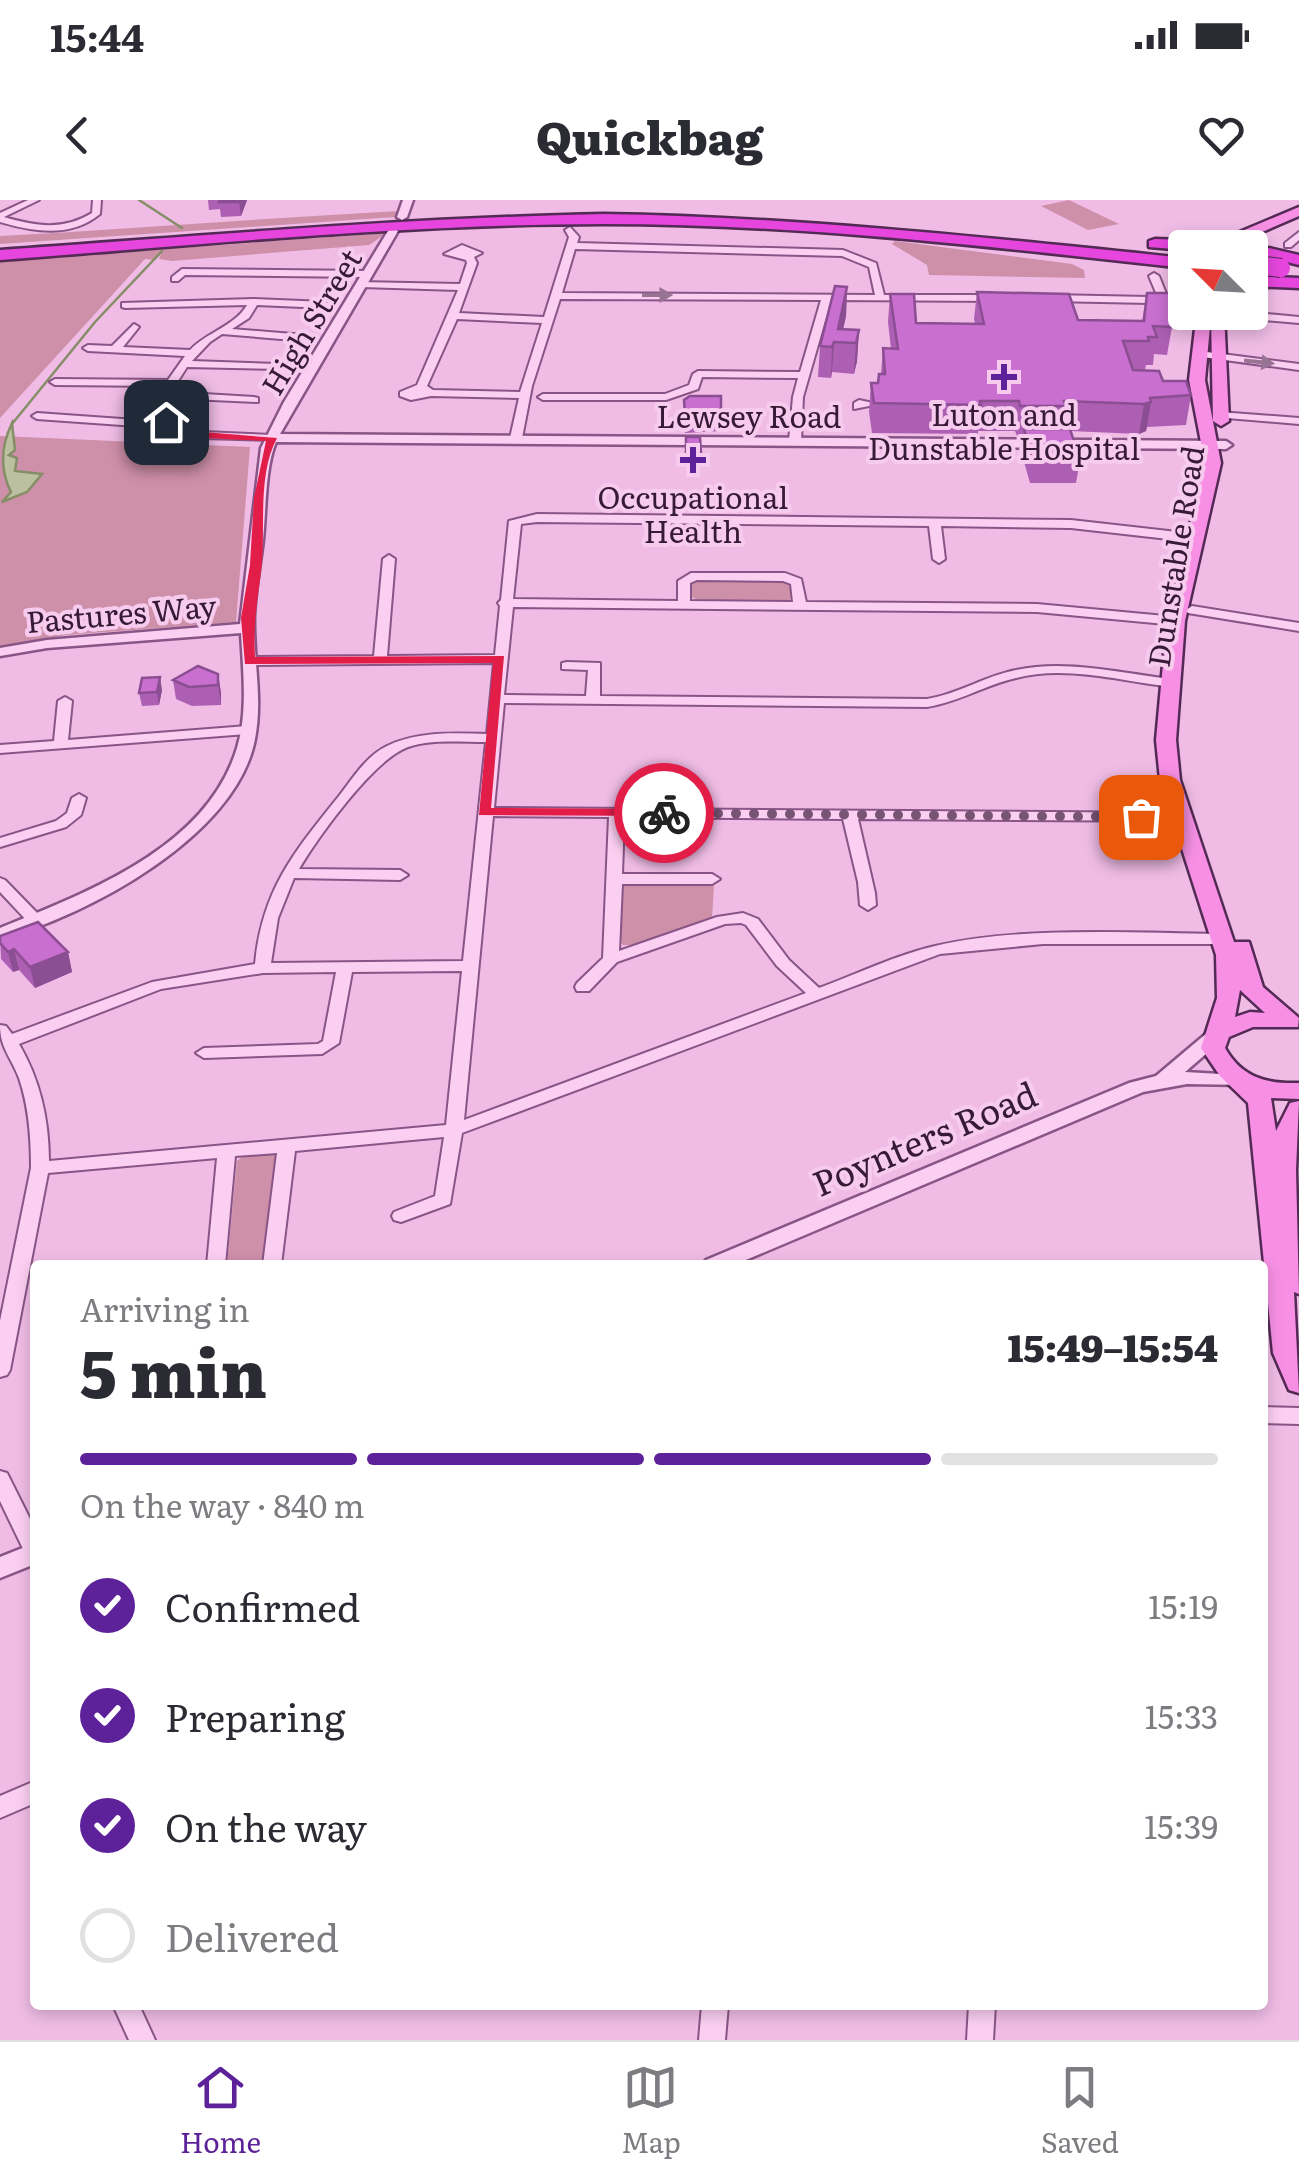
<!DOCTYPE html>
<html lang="en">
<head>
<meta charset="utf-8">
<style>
  :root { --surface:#fff; --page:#f7f7f7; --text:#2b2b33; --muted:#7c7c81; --line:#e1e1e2; --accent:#5d219a }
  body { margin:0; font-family:Literata,serif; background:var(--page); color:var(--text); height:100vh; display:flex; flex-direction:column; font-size:38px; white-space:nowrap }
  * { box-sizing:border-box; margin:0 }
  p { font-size:32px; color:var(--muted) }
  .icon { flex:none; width:55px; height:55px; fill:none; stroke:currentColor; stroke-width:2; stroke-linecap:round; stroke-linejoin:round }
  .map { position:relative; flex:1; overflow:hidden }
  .drawer { position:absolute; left:30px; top:1060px; width:1238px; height:750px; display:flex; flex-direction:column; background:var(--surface); border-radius:10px; box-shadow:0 5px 15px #0003 }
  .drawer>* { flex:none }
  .needle { width:65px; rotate:294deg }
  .fabs { position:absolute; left:1168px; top:30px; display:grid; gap:20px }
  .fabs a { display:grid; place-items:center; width:100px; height:100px; border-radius:10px; background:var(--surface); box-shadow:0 5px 15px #0003; font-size:50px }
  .pin { position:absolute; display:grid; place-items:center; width:85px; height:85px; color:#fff; margin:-42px; border-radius:20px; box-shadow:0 5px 15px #0006 }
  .courier { position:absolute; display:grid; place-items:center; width:100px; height:100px; margin:-50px; border:8px solid #e11d48; border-radius:50%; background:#fff; color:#222; box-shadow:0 2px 12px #0007 }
  .head em { font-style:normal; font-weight:800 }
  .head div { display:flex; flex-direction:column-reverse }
  .head { display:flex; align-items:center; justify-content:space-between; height:170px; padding:0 50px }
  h1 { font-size:65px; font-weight:800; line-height:75px }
  .bar { display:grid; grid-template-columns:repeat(4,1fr); gap:15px 10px; align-content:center; height:120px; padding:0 50px }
  .bar i { height:12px; border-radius:8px; background:var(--line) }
  .bar .active { background:var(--accent) }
  .bar p { grid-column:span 4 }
  ol { padding:0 50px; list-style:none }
  li { display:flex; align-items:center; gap:30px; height:110px }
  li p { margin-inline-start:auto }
  li .icon { padding:10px; border-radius:50%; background:var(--accent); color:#fff; stroke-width:4 }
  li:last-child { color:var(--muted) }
  li i { width:55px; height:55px; border:5px solid var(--line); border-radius:50% }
  .status { display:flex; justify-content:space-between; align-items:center; height:70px; padding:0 50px; background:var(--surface); direction:ltr }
  .status svg { height:28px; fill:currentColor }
  header { display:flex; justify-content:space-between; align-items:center; height:130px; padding:0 50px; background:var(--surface); font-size:45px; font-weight:800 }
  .tabs { display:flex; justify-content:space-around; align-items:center; height:140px; border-top:2px solid var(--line); background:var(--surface); font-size:28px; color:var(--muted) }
  .tabs a { display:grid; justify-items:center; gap:5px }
  .tabs .active { color:var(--accent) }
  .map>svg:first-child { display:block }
  .green { fill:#ce8fa8 }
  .water { fill:#bac0a0; stroke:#858e67; stroke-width:2.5 }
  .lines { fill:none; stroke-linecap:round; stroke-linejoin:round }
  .stream { stroke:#858e67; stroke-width:2.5 }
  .minor-casing { stroke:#885586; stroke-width:4 }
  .tertiary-casing { stroke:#885586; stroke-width:5 }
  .primary-casing { stroke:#532a55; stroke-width:5 }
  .motorway-casing { stroke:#532a55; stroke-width:5 }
  .minor { fill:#fbcff2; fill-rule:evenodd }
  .tertiary { fill:#fbcff2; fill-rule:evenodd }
  .primary { fill:#f790e4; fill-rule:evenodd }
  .motorway { fill:#e646dd; fill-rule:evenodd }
  .motorway-bridge-casing { stroke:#532a55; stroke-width:20; stroke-linecap:butt }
  .motorway-bridge { stroke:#e646dd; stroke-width:18 }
  .wall { fill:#ac5fb3 }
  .shaded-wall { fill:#8c4e92 }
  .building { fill:#c86fd0; stroke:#8c4e92; stroke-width:2.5 }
  .oneway { fill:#987494 }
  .route { fill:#e11d48 }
  .done { stroke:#775374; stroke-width:10; stroke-dasharray:0 18 }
  .poi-dot { fill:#5d219a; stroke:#f7cbee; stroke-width:4 }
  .labels { text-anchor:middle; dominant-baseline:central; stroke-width:8; stroke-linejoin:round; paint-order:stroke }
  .far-street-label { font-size:30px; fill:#361a36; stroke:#f7cbee }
  .far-poi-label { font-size:30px; fill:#361a36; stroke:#f7cbee }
  .street-label { font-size:35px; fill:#361a36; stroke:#f7cbee }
</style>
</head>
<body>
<div class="status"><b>15:44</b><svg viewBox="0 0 49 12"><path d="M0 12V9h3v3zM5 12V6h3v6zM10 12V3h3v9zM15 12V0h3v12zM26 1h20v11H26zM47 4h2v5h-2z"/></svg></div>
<header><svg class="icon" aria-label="back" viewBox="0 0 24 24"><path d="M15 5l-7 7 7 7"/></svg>Quickbag<svg class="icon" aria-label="heart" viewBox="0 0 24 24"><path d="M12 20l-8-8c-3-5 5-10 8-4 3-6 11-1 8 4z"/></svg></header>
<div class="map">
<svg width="1299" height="1840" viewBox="0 0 1299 1840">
  <rect width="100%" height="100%" fill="#f0bce6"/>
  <!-- green -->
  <g class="green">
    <path d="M1069 0 1119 24 1088 30 1041 6Z"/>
    <path d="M399 11 395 17 0 44V36C132 29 266 18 399 11Z"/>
    <path d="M387 33 369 45 172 61 159 59 161 54 155 60 145 59 0 218V61Z"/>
    <path d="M895 41 1072 64 1084 70 1085 78 929 75 927 65 892 44Z"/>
    <path d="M0 236 250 247 236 422 67 435 0 446Z"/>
    <path d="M697 379H782L792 383 794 396 788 401 697 400 690 396V384Z"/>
    <path d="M628 681 714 683 712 719 638 745H623L617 738 618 690Z"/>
    <path d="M270 952 280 957 266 1063 227 1065 237 961 246 954Z"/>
  </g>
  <!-- water -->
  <path class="water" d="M12 223 15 250 9 255 17 258 15 271 42 274 27 292 2 302 11 292C0 270 0 248 12 223Z"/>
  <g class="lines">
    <!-- stream -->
    <g class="stream">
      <path d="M139 0 182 28"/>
      <path d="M12 224 95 122 162 51"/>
    </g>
    <!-- minor casing -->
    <g class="minor-casing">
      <g id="minor">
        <path d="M28 0H39L4 17C35 26 63 31 92 13L93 0H101L100 14C71 38 34 32 0 22V13Z"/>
        <path d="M570 27 579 37 577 43 843 50 876 63 884 95H999L1004 98 999 101 831 100 803 197 801 241 795 244 789 241 793 197 798 178 702 177 698 189 666 200H543L538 197 543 194H665L689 185 693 174 698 171 800 172 821 100 560 99 532 186 522 238 516 241 510 238 519 198 431 196 411 200 400 196V192L417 185 458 90 361 87 356 84 358 82 460 84 467 63 466 60 444 54 462 45 482 53 474 57 477 63 459 113 544 117 569 37 565 30ZM575 49 842 56 869 67 875 95 562 93ZM457 119 542 123 520 192 433 190 427 186Z"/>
        <path d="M1299 32V40L1291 47H1285V43Z"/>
        <path d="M182 69 367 71 372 74 367 77 185 75 178 81H172V77Z"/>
        <path d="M1154 73 1159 76 1167 96 1150 103 1050 101 1045 98 1050 95 1149 97 1157 95 1149 76Z"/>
        <path d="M253 99 326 102 331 105 326 108 257 105 249 118 232 129 305 135 310 138 305 141 222 134 210 142 192 161 278 164 283 167 282 169 187 167 171 192 254 197 258 198V202L168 198 161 210 163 217 203 232 272 235 278 238 276 240 202 238 157 222 136 226 37 219 32 216 37 213 136 220 152 217 151 210 164 186 55 185 50 182 55 179 168 180 185 156 88 151 83 148 88 145 112 146 134 124 139 127 123 147 190 150C207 132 235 126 247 105L125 108 122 107V103Z"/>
        <path d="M1246 112 1299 117V123L1217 116 1212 113Z"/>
        <path d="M1199 151 1299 164V170L1195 156V152Z"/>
        <path d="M859 200 873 203 874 205 854 209V203Z"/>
        <path d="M1219 212 1299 218V224L1215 217 1214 215Z"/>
        <path d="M537 314 1071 320 1195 334 1201 338 1195 342 1071 328 941 326 945 359 939 363 933 359 929 326 537 322 521 324 513 399 678 401V381L691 373H785L801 379 806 402 1037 404 1176 417 1182 421 1176 425 1037 412 513 407 504 495 586 496 588 470 562 469V463L567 462 600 463V496L927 499C958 494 985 476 1016 470 1066 459 1120 473 1171 479L1178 483 1171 487C1121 481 1065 465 1016 478 985 485 959 502 927 507L504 503 494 608 1183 613 1190 617 1183 621 858 619 875 693 876 705 868 710 860 705 858 682 843 619 624 617 622 674H712L720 679 712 684H622L619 751 717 717 743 713 758 719 789 760 819 788C857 774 896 755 935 746 1020 726 1133 733 1221 734L1229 739 1221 744H1043L940 754 462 933 450 1004 401 1022 394 1020 392 1016 394 1012 435 996 444 937 295 951 281 1065H263L277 953 235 956 225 1065H207L217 958 48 973 10 1170 7 1175 0 1177V1121L31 968C31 938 29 907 19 878 11 857 0 848 0 825L6 826 12 834 152 782 255 764C262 690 294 652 339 596 353 578 366 556 387 546 418 531 454 533 487 534L494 463 250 465 243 461 250 457 374 456 383 359 389 355 395 359 387 456 495 455 500 406 498 403 501 400 509 321ZM697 380 783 381 791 384 793 402 690 401V383ZM486 542 463 761 271 763 278 718 294 678 400 680 408 675 400 670 299 669C318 637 374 559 408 547 432 539 460 542 486 542ZM493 616 609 617 603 758 577 783 575 787 577 791H589L617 762 725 724 741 723 746 725 777 766 806 793 464 920ZM462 771 446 925 49 961C49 919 40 880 19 844L161 789 263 773 336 772 323 841 318 844 204 848 196 853 204 858 322 854 339 843 352 772Z"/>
        <path d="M1192 406 1299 423V431L1188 413 1186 410Z"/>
        <path d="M65 497 72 501 68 540 247 526 254 530 247 534 0 553V545L54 541 58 501Z"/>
        <path d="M79 594 86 598 81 615 66 627 0 647V638L56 621 67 613 72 598Z"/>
        <path d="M0 678 5 680 41 717 43 720 41 723H29L0 692Z"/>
        <path d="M1262 1207 1299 1208V1224L1262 1223Z"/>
        <path d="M0 1271 7 1273 35 1329V1360L27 1357 0 1301Z"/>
        <path d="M35 1581V1603L0 1618V1596Z"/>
        <path d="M113 1805H139L155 1840H129Z"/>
        <path d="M702 1805H728L725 1840H699Z"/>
        <path d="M969 1805H995L993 1840H967Z"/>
      </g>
    </g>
    <!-- tertiary casing -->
    <g class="tertiary-casing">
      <g id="tertiary">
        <path d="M403 0H413L407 17 402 20 397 17Z"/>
        <path d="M393 28 398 31 280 234 1226 241 1232 245 1226 249 276 242C265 267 266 312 263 340 260 366 255 391 254 417 253 458 263 498 255 539 237 636 87 716 0 739V728C88 692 207 648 237 548 248 512 243 470 241 433L47 448 0 456V448L47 440 240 424 261 248 284 202 388 31Z"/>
        <path d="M1214 831 1221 833 1224 837 1221 841 1185 872 1238 875 1245 877 1248 881 1245 885 1187 884 1143 892 734 1065H703L706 1060 1129 883 1156 876 1207 833Z"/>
        <path d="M35 1343V1364L0 1378V1357Z"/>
      </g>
    </g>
    <!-- primary casing -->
    <g class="primary-casing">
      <g id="primary">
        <path d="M1299 7V16L1239 42 1274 50 1279 59 1255 83 1250 84V72L1264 56 1250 52V48H1205L1222 43 1223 39Z"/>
        <path d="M1185 62V79L1178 75V66Z"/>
        <path d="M1197 112H1224L1229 221 1221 226 1213 221 1211 116 1205 180 1221 263 1185 421 1176 540 1180 580 1234 742H1249L1263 787 1299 818 1298 827H1253L1229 837 1225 848C1242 878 1267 884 1299 883V899L1271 898 1276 931 1290 903 1299 901 1296 970 1299 1094 1294 1092 1299 1193 1289 1190 1273 1153 1248 903 1220 876 1201 848 1217 798 1216 755 1160 580 1156 540 1167 421 1205 263 1189 180ZM1240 790 1265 813 1250 812 1235 817Z"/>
      </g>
    </g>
    <!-- motorway casing -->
    <g class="motorway-casing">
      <g id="motorway">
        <path d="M604 14C799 17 992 38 1185 58V68C992 47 799 24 604 24 402 24 201 45 0 60V50C201 36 402 18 604 14Z"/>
        <path d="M1155 39 1215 41 1223 46 1185 50 1149 47V41Z"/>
        <path d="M1269 48 1299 55V65L1263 56 1261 53Z"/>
        <path d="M1250 76 1299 78V88L1250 86Z"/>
      </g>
    </g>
    <!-- minor -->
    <use href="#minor" class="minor"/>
    <!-- tertiary -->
    <use href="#tertiary" class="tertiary"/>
    <!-- primary -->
    <use href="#primary" class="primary"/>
    <!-- motorway -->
    <use href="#motorway" class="motorway"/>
    <!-- motorway-bridge casing -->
    <g class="motorway-bridge-casing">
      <path id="motorway-bridge" d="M1250 64 1281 68"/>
    </g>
    <!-- motorway-bridge -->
    <use href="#motorway-bridge" class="motorway-bridge"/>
  </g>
  <!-- wall -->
  <g class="wall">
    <path d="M208 0H247L241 16 221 17 220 9 209 10Z"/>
    <path d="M847 87 846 116 843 130H859L857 161 854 174 832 172 831 178 818 177 820 146Z"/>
    <path d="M977 92 1078 120 1142 121 1147 93 1172 127 1167 155 1154 154 1153 165H1146L1145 170H1133L1163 181 1191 195 1186 225 1147 227 1146 231 1139 234 1070 231 1080 260 1076 283H1030L1021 251 1023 236H1017L1015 231H978V234L872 233 869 212 871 183H878L881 174 883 148 891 149 888 122 890 94 916 123 975 124 974 119Z"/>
    <path d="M721 196V231L685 233 684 200Z"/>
    <path d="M686 237 701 253V265L686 264Z"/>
    <path d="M218 474 221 493V505L192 506 176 499 173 480Z"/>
    <path d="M162 490 159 505 142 506 139 493Z"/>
    <path d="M0 736 68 752 72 772 35 788 19 770 13 772 1 759Z"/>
  </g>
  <!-- shaded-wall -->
  <g class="shaded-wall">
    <path d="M240 0H247L241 16 239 2Z"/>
    <path d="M847 87 846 116 840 142 838 129Z"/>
    <path d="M859 130 857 161 854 174 856 143Z"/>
    <path d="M834 142 832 172 831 178 832 147Z"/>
    <path d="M1151 202 1146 231 1139 234 1144 204Z"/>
    <path d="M218 474 221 493V505L218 485Z"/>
    <path d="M160 477 162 490 159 505 157 492Z"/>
    <path d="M14 749 19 770 13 772 8 752Z"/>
    <path d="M68 752 72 772 35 788 30 767Z"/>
  </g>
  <!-- building -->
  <g class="building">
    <path d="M220 0H240L239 2H219Z"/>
    <path d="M835 86 847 87 838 129 859 130 856 143 834 142 832 147 820 146Z"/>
    <path d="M977 92 1069 94 1078 120 1144 121 1147 93H1175L1172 127 1153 126 1157 137H1148L1149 141H1123L1133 170 1159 171 1163 181H1186L1191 195 1150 198 1151 202 1144 204 1064 201 1066 206H1020L1019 201H980L981 205 874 203 871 183H878L879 174H885L883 148 898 149 890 94H914L916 123 984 124Z"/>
    <path d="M690 196H721V214L685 216 684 200Z"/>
    <path d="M1024 229H1070L1080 260H1033Z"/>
    <path d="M686 237H700L701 253H686Z"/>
    <path d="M198 466 218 474V485L189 487 173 480Z"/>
    <path d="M160 477 157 492 139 493 142 478Z"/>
    <path d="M38 722 68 752 30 767 14 749 8 752 0 743V736Z"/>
  </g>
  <!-- one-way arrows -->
  <defs><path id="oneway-solid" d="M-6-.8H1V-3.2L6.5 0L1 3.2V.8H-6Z" transform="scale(2.5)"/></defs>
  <g class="oneway">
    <use href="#oneway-solid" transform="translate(657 95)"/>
    <use href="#oneway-solid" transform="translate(1259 162) rotate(6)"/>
  </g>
  <!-- route -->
  <path class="route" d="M166 219 203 232 277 238C258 273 265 324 262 363 258 398 253 421 255 457L504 456 491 608 664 609 670 613 668 616 479 615 493 463 245 464 241 418 250 365 254 298 266 241 202 238 162 224Z"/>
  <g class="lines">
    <!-- done -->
    <path class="done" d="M664 613 1141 617"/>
  </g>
  <!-- markers -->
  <g class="poi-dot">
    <path d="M999 162h10v10h10v10h-10v10h-10v-10h-10v-10h10z"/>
    <path d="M688 245h10v10h10v10h-10v10h-10v-10h-10v-10h10z"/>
  </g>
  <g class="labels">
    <!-- far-street labels -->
    <g class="far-street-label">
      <text transform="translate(310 121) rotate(-59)">High Street</text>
      <text x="749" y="215">Lewsey Road</text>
      <text transform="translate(1174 356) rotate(-81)">Dunstable Road</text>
      <text transform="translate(121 412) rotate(-5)">Pastures Way</text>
    </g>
    <!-- far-poi labels -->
    <g class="far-poi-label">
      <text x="1004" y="213">Luton and<tspan x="1004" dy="34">Dunstable Hospital</tspan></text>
      <text x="693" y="296">Occupational<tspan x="693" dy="34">Health</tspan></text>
    </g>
    <!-- street labels -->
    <g class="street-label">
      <text transform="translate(924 937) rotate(-23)">Poynters Road</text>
    </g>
  </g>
</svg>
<div class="fabs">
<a><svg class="needle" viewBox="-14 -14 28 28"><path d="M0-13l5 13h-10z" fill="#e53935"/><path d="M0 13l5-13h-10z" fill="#7c7c81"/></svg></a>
</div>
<div class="pin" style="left:1141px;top:617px;background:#ea580c"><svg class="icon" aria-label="bag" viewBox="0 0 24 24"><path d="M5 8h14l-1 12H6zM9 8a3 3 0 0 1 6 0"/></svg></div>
<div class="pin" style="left:166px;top:222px;background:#1f2937"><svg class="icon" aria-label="home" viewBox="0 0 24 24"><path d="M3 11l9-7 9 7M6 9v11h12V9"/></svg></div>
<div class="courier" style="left:664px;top:613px"><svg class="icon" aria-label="bike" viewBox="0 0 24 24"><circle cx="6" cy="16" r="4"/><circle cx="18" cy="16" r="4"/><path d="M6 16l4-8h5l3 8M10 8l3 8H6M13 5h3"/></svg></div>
<section class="drawer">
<div class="head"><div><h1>5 min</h1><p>Arriving in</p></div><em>15:49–15:54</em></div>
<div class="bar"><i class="active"></i><i class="active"></i><i class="active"></i><i></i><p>On the way · 840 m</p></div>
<ol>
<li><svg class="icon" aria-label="check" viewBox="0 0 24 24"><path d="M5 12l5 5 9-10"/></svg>Confirmed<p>15:19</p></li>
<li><svg class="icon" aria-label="check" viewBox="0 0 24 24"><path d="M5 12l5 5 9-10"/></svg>Preparing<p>15:33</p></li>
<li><svg class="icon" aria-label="check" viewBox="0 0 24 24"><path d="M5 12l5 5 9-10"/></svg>On the way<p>15:39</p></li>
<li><i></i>Delivered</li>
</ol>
</section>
</div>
<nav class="tabs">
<a class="active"><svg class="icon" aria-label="home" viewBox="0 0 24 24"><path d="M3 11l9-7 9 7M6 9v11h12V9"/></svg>Home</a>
<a><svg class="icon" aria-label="map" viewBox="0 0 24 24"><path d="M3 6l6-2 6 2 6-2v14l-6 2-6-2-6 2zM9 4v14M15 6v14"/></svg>Map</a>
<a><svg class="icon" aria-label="saved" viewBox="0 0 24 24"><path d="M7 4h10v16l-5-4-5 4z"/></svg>Saved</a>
</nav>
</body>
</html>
